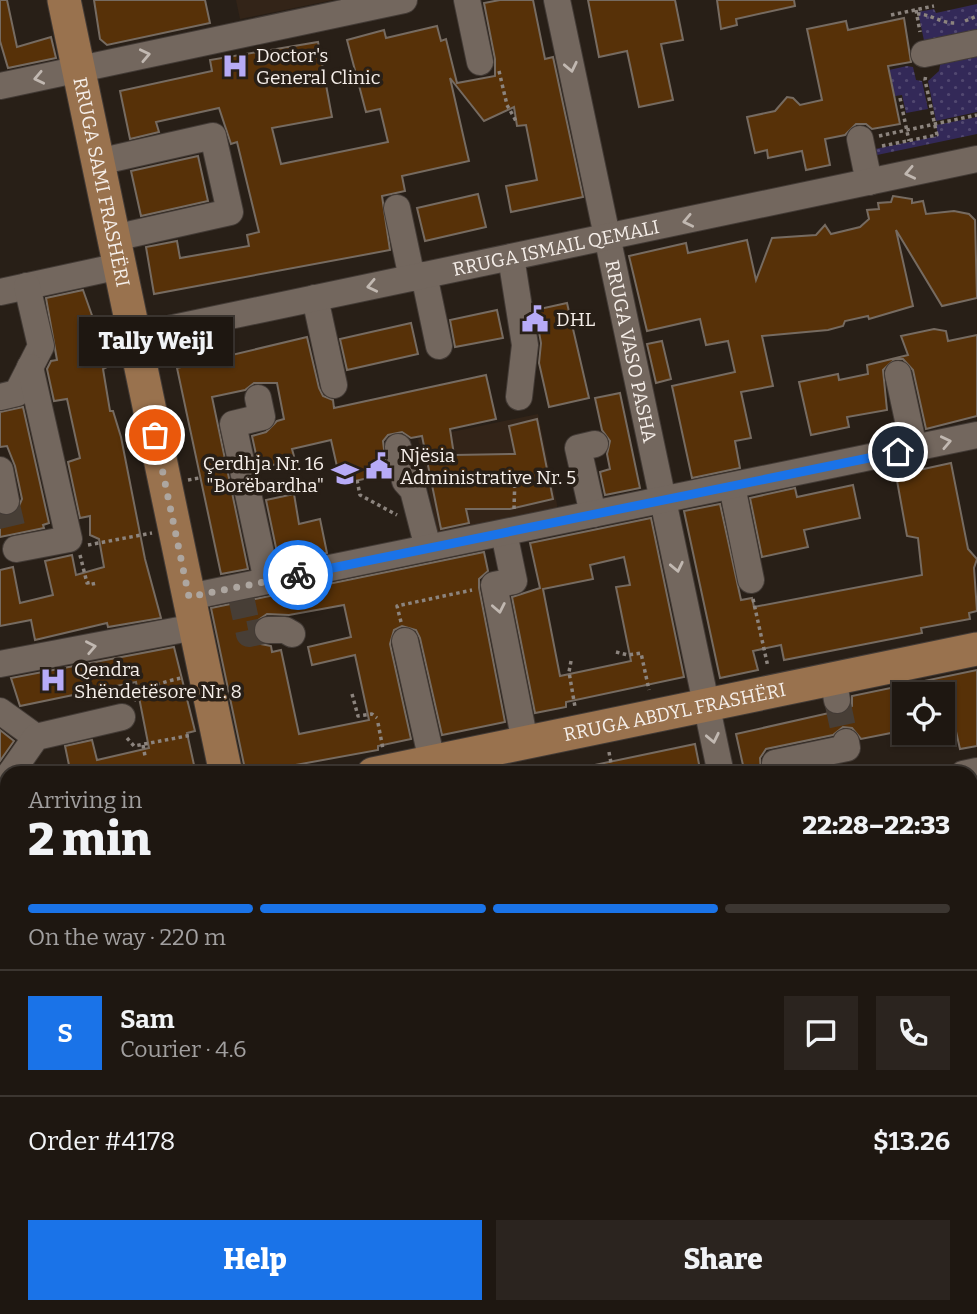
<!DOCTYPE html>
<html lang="en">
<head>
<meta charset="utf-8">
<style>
  :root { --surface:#1e1711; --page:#2b241f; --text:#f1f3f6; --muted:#a19f9f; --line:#3c3631; --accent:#1a73e8 }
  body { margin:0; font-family:Bitter,serif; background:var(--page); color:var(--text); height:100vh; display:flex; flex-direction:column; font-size:26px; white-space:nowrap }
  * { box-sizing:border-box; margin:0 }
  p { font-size:23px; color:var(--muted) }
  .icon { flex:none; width:38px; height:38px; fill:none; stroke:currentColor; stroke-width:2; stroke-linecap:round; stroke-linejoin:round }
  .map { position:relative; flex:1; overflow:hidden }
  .details { position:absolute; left:0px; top:766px; width:978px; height:548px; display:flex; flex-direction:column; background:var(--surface); border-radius:21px 21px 0 0; box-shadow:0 2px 5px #0004,0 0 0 2px var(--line) }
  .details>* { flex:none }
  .tools { position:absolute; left:892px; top:682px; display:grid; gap:14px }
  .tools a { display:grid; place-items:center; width:63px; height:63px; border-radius:0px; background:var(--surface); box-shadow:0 2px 5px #0004,0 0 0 2px var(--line); font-size:35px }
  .pin { position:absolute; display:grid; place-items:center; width:60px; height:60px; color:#fff; margin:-30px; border:4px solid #fff; border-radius:50%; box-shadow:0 2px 7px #0007 }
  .courier { position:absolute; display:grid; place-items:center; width:70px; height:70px; margin:-35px; border:5px solid #1a73e8; border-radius:50%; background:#fff; color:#222; box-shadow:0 2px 9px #0007 }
  .bubble { position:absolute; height:49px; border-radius:0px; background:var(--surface); box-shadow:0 2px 5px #0004,0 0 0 2px var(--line); font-size:23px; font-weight:800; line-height:49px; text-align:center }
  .summary em { font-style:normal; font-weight:800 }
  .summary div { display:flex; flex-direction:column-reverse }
  .summary { display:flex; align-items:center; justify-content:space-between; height:119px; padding:0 28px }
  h1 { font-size:46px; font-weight:800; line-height:52px }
  .bar { display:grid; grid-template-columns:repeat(4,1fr); gap:10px 7px; align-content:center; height:84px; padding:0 28px }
  .bar i { height:9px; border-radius:5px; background:var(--line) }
  .bar .active { background:var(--accent) }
  .bar p { grid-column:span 4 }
  .line { display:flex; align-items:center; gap:18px; padding:0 28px; border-top:2px solid var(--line) }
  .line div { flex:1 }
  .round { display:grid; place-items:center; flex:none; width:74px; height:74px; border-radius:0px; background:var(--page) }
  .action { display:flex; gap:14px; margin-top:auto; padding:14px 28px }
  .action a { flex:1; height:80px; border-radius:0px; background:var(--accent); color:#fff; font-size:28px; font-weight:800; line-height:80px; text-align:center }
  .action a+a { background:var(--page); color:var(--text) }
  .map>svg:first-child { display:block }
  .built { fill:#332418 }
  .green { fill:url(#green-dots) }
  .building { fill:#573108; stroke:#766b61; stroke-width:2; fill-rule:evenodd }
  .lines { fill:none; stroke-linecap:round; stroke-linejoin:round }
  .minor-tunnel { stroke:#473e36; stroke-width:26; stroke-dasharray:26 13; stroke-linecap:butt }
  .minor-casing { stroke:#433b36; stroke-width:28 }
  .major-casing { stroke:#433b36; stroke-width:35 }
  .path { stroke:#8c847e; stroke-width:3.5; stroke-dasharray:3.5 3.5; stroke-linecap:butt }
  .minor { stroke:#73675e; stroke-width:26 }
  .major { stroke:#99724e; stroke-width:33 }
  .oneway { stroke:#c1b8b1 }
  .done { stroke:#ada6a0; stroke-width:7; stroke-dasharray:0 12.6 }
  .route { stroke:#1a73e8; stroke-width:9 }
  .labels { text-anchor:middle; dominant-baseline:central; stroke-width:7; stroke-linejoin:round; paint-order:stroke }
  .poi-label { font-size:19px; fill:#f5eee9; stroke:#281f17; text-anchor:start }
  .street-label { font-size:19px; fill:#f5eee9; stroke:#281f17 }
</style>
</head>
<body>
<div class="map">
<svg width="977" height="1314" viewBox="0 0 977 1314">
  <defs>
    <pattern id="green-dots" width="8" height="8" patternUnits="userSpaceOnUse" patternTransform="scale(1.75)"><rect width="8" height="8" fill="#332958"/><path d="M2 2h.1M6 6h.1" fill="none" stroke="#514870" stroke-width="1.8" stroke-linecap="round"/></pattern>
  </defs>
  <rect width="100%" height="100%" fill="#281f17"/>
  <!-- built -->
  <g class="built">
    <path d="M236 0H333L240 19Z"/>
    <path d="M538 414 559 514 439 538 418 439Z"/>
    <path d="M360 1307H511L513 1314H361Z"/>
  </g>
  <!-- green -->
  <g class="green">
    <path d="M977 4V40L926 50 918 12 934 9 936 13Z"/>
    <path d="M977 46V112L936 121 928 81 939 71 942 54Z"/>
    <path d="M907 66 913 67 916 80 922 81 928 109 906 113 902 95 895 96 889 70Z"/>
    <path d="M977 117V134L877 155 875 149 938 136 936 125Z"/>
  </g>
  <!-- building -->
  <g class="building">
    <path d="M0 0H7L17 47 51 37 56 58 8 68 0 41Z"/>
    <path d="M94 0H205L210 23 107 45 100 39Z"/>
    <path d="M500 0H533L545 59 553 57 583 197 511 212 506 186 537 180 526 125 517 126 514 107 484 121 450 78 469 161 402 176 405 191 382 196 390 250 154 294 146 247 177 241 180 258 249 246 247 235 259 232 237 142 231 144 219 108 156 122 159 132 130 139 120 91 212 71 210 60 318 42 332 117 272 128 281 164 388 142 380 109 366 112 347 40 384 30 386 38 437 26 441 41 446 39 457 83 495 76V59L484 3Z"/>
    <path d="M588 0H675L683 40 661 44 673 100 639 107 627 51 599 57Z"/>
    <path d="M717 0H794L795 6 736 19 737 25 721 29Z"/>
    <path d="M904 18 911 62 888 66 900 124 872 129 866 124H856L845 135 825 139 830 165 806 170 802 151 768 158 767 150 755 153 747 117 775 111 787 97 793 98 800 105 822 100 807 29 846 21 848 30Z"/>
    <path d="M198 156 208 201 141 216 131 171Z"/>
    <path d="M478 194 486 227 425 241 417 208Z"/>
    <path d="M893 196 912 199V203L923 201 926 214 954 211 969 214 975 220 977 298 942 306 896 230 913 306 869 319 868 316 845 321 843 326 828 330 762 336 773 386 741 392 751 438 735 441 740 468 692 478 672 386 735 372 728 341 706 345 700 319 647 331 629 256 686 243 688 253 747 240 756 280 772 238 816 235 825 225 831 234 860 227 869 219 867 210 879 209 878 203 891 202Z"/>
    <path d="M83 290 94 321 98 322 101 333 96 336 107 367 103 369 110 411H113L121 437 145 559 161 618 108 627 107 623 35 640 31 620 0 626V570L13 567 20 603 53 595 45 561 72 555 76 575 104 567 99 539 90 535V516L80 518 68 462 80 458 67 399 54 401 47 369 51 361 57 360 46 298Z"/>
    <path d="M567 303 589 398 549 407 539 363 541 343 535 310Z"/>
    <path d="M497 310 503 338 455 347 450 320Z"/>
    <path d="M411 323 418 354 347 370 340 339Z"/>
    <path d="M934 329 946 331 948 341 977 335V416L926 429 913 370 903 359H895L883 370 887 410 847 417 849 427 811 435 799 382 838 374 839 380 868 374 867 365 908 355 901 336Z"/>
    <path d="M307 337 319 388 323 396 333 400 334 408 486 375 496 419 450 429 454 455 515 454 509 426 537 419 553 499 510 509H466L469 523 441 529 422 436 411 438 402 432 388 435 383 441 387 474 341 484 331 440 292 449 295 460 259 468 252 436 266 432 277 421 284 419 277 383H254L245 390 212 397 248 569 221 574 177 368Z"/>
    <path d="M662 341 671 379 656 383 647 344Z"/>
    <path d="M620 393 640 488 605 495 600 472 610 469 607 454 610 441 602 430 595 398Z"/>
    <path d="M23 407 49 523 43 525 44 528 0 537V515L16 513 22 499 15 466 7 446 0 447V412Z"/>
    <path d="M951 463 968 549 977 559 974 568 977 611 969 613 970 619 921 628 922 633 784 660 781 645 753 651 758 670 720 678 684 511 720 504 741 600 752 598 754 607 922 575 918 538 907 536 896 475Z"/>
    <path d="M853 485 860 518 804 530 808 547 762 557 750 498 795 488 797 497Z"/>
    <path d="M294 494 299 524 320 519 327 553 279 562 266 500Z"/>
    <path d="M651 518 684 677 566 702V707L535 713 512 597 540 588 530 543ZM624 557 630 585 616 587 631 661 560 676 543 589 593 579 590 565Z"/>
    <path d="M484 552 488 571 479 579V588L505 722 442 735 420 638 416 630 402 626 394 630 390 644 411 739 378 746V750L246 774 211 608ZM344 605 351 637 308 647 312 665 355 655 369 720 299 734 281 650 272 652 271 646 261 644 255 638 254 623 267 614 289 615Z"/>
    <path d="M174 647 195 731 187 733 196 774H62L61 767 69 765 65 746 92 740 97 760 149 748 136 682 20 706 11 678Z"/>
    <path d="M977 670V746L960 749 955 727 943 729V695H905V738L892 740 891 733 861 739 852 728 843 727 833 735 766 749 760 758 761 774H745L736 734 829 713 840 715 852 706V696Z"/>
    <path d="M0 730 14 741 0 761Z"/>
    <path d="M695 744 701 774H586L585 767Z"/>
  </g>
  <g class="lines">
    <!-- minor-tunnel -->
    <g class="minor-tunnel">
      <path d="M6 501 14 535"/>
      <path d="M240 592 249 634 268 630"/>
      <path d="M837 700 846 742"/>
    </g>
    <!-- minor casing -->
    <g class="minor-casing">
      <g id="minor">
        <path d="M467 0 480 62"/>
        <path id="s1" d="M557 0 721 774"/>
        <path d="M924 54 977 43"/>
        <path d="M0 86 404 0"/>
        <path d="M860 139 869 182"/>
        <path d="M98 162 213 136 230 212 114 238"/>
        <path d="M397 208 412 278"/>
        <path d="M511 257 525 345 519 397"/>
        <path d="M424 275 439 346"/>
        <path d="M0 292 120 266"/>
        <path d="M315 298 334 385"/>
        <path id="s2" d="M135 336 977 159"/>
        <path d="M898 374 914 448"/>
        <path d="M0 397 17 393 41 346 27 286"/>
        <path d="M258 398 262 417 233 424 267 581"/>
        <path d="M398 447 405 481 413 490 428 548"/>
        <path d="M0 470 6 501"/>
        <path d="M732 486 751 580"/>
        <path d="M593 514 578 448 595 444"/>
        <path d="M504 533 514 581 494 585 525 742"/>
        <path d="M16 549 69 539 30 367"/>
        <path d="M189 597 977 435"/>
        <path d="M268 630H285L292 634"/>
        <path d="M405 641 432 761"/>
        <path d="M0 664 195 627"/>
        <path d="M833 678 837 700"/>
        <path d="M0 711 36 737"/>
        <path d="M10 774 36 737 122 717"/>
        <path d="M777 774 775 763 847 748 846 742"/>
        <path d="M963 774 977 771"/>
        <path d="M0 857 7 895"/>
        <path d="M971 913 977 912"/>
        <path d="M0 1103H7"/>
        <path d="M971 1115 977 1114"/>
        <path d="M971 1192 977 1191"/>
        <path d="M39 1307V1314"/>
        <path d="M147 1307V1314"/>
        <path d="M267 1307 268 1314"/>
        <path d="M595 1307 597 1314"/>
        <path d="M830 1307 831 1314"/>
      </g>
    </g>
    <!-- major casing -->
    <g class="major-casing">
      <g id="major">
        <path id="s3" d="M64 0 226 774"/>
        <path id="s4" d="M373 774 977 649"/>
        <path d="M0 920 7 918"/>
        <path d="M0 945 7 944"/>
        <path d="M342 1307 344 1314"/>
      </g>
    </g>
    <!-- path -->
    <g class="path">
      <path d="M916 10 920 32"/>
      <path d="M917 14C928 13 942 24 957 23"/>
      <path d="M891 15 934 6"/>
      <path d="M965 21 977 16"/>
      <path d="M499 71 507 105 516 121"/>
      <path d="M900 98 909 141"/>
      <path d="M879 136 977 115"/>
      <path d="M882 146 937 135 925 80 926 74"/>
      <path d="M188 480 199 478"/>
      <path d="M357 480 360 495 397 515"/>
      <path d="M514 509 515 476"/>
      <path d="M88 545 152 533"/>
      <path d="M80 555 87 583 93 582 94 587"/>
      <path d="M753 599 768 667"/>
      <path d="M401 622 397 606 472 590"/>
      <path d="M616 652 628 655 641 653 649 690"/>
      <path d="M571 661 569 672 575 707"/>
      <path d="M352 694 358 716 372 714 377 718"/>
      <path d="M134 701C144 687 166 681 182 678"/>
      <path d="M378 723 383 749"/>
      <path d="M127 738 134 746 192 735"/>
      <path d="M143 745 145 756"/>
      <path d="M609 752 613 774"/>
      <path d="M299 774 348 768"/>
      <path d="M0 822 7 821"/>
      <path d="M971 1249H977"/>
    </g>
    <!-- minor -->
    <use href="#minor" class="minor"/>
    <!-- major -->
    <use href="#major" class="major"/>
  </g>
  <!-- one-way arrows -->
  <defs><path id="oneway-chevron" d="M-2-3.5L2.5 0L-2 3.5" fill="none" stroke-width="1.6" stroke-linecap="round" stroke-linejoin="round" transform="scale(1.75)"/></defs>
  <g class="oneway">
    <use href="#oneway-chevron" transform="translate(145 55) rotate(-12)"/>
    <use href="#oneway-chevron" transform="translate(571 67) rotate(78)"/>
    <use href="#oneway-chevron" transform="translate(39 78) rotate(168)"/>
    <use href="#oneway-chevron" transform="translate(910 173) rotate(168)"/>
    <use href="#oneway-chevron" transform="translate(688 221) rotate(168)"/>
    <use href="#oneway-chevron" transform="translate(372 286) rotate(168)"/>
    <use href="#oneway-chevron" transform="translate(946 442) rotate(-12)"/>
    <use href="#oneway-chevron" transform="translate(677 567) rotate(78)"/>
    <use href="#oneway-chevron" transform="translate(499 608) rotate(79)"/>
    <use href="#oneway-chevron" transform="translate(91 647) rotate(-11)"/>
    <use href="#oneway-chevron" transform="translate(713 738) rotate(78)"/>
  </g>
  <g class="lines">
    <!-- done -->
    <path class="done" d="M155 435 189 597 298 575"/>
    <!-- route -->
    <path class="route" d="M298 575 898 452"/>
  </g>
  <!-- icons -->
  <defs>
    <g id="hospital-bare" transform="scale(2.1)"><path d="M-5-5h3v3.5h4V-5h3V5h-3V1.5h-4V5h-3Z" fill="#b7abf7" stroke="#281f17" stroke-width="2.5" paint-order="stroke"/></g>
    <g id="civic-bare" transform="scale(2.1)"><path d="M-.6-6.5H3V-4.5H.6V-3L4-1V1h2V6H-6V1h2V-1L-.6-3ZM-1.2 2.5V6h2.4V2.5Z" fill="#b7abf7" stroke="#281f17" stroke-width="2.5" paint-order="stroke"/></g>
    <g id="school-bare" transform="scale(2.1)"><path d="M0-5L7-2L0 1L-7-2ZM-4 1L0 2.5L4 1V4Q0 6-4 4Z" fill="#b7abf7" stroke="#281f17" stroke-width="2.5" paint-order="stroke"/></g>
  </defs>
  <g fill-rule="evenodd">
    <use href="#hospital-bare" x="235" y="66"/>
    <use href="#civic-bare" x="535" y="319"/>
    <use href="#civic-bare" x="379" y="466"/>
    <use href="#school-bare" x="345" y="474"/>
    <use href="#hospital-bare" x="53" y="680"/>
  </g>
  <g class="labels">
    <!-- poi labels -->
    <g class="poi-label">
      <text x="256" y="55">Doctor's<tspan x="256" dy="22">General Clinic</tspan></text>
      <text x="556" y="319">DHL</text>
      <text x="400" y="455">Njësia<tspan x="400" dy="22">Administrative Nr. 5</tspan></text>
      <text x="324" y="463" text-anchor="end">Çerdhja Nr. 16<tspan x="324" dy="22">"Borëbardha"</tspan></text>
      <text x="74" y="669">Qendra<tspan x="74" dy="22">Shëndetësore Nr. 8</tspan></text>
    </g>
    <!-- street labels -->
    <g class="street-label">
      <text stroke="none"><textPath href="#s3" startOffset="186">RRUGA SAMI FRASHËRI</textPath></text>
      <text stroke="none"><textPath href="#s2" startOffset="430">RRUGA ISMAIL QEMALI</textPath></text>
      <text stroke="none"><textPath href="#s1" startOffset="359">RRUGA VASO PASHA</textPath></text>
      <text stroke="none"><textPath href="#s4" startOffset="308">RRUGA ABDYL FRASHËRI</textPath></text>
    </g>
  </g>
</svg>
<div class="tools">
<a><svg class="icon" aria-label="locate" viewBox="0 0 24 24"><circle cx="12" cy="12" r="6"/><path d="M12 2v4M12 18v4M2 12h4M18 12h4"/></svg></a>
</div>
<div class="pin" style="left:155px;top:435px;background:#ea580c"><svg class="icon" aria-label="bag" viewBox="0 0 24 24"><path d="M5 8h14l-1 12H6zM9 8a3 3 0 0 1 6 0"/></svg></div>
<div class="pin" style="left:898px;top:452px;background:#1f2937"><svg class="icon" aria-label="home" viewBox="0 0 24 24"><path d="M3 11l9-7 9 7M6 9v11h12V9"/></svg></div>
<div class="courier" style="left:298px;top:575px"><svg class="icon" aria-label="bike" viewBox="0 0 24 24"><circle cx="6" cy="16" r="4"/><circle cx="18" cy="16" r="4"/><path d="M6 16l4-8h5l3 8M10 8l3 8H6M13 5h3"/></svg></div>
<div class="bubble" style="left:79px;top:317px;width:154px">Tally Weijl</div>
<section class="details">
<div class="summary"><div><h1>2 min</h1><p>Arriving in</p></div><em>22:28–22:33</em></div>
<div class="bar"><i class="active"></i><i class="active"></i><i class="active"></i><i></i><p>On the way · 220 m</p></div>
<div class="line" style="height:126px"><b class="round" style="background:var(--accent);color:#fff">S</b><div><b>Sam</b><p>Courier · 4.6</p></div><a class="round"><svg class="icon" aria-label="chat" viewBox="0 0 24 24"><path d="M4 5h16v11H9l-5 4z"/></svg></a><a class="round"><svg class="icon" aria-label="phone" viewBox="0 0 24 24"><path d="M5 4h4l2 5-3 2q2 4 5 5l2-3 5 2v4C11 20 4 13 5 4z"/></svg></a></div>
<div class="line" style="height:91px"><div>Order #4178</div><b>$13.26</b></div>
<div class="action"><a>Help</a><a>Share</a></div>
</section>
</div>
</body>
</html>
